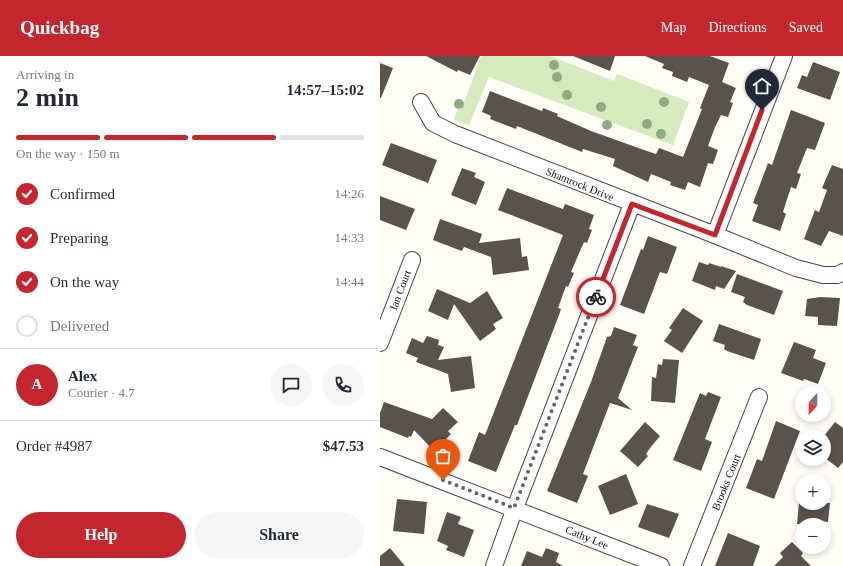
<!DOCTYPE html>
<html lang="en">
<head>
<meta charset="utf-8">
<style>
  :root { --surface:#fff; --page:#f6f6f7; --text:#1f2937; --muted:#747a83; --line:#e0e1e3; --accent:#c4262e }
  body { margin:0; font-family:"Times New Roman",serif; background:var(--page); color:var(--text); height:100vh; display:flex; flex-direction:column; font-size:15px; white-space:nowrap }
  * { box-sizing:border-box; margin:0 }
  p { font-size:13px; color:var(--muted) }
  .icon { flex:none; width:22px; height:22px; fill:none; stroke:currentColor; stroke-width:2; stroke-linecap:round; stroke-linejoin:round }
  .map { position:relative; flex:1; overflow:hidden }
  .details { display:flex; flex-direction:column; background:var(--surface); width:380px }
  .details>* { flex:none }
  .needle { width:26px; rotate:201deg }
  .fabs { position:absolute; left:415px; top:330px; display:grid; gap:8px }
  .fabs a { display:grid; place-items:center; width:36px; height:36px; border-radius:50%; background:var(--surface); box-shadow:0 2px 6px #0003; font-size:20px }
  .pin { position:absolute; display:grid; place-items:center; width:34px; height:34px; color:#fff; margin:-41px -17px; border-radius:50% 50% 50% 0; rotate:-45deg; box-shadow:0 0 4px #0007 }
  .pin .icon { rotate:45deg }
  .courier { position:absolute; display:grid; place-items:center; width:40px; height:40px; margin:-20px; border:3px solid #c4262e; border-radius:50%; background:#fff; color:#222; box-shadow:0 1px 5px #0007 }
  .head em { font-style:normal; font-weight:800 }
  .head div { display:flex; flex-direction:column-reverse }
  .head { display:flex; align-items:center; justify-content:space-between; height:68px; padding:0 16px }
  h1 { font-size:26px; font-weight:800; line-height:30px }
  .bar { display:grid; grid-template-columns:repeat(4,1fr); gap:6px 4px; align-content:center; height:48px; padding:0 16px }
  .bar i { height:5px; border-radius:3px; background:var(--line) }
  .bar .active { background:var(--accent) }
  .bar p { grid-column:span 4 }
  .line { display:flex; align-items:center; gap:10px; padding:0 16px; border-top:1px solid var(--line) }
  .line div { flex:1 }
  .round { display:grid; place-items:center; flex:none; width:42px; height:42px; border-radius:21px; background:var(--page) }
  ol { padding:0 16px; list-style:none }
  li { display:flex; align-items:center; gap:12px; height:44px }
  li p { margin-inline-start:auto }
  li .icon { padding:4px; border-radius:50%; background:var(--accent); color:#fff; stroke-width:4 }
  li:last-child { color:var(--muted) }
  li i { width:22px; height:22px; border:2px solid var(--line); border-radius:50% }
  .button { display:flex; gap:8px; margin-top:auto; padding:8px 16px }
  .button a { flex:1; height:46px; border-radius:24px; background:var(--accent); color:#fff; font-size:16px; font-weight:800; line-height:46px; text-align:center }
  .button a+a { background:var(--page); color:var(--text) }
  header { display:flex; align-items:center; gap:24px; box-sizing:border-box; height:56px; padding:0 20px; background:var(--accent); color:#fff }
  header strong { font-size:19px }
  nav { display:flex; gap:22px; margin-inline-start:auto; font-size:14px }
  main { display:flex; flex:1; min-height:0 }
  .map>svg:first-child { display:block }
  .green { fill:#d5ebbd }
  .building { fill:#5a524d }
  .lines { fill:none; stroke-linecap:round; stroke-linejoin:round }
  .minor-casing { stroke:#444; stroke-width:18 }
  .minor { stroke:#fff; stroke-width:16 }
  .tree { fill:#8dad7f }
  .done { stroke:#646461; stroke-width:4; stroke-dasharray:0 7.2 }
  .route { stroke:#c4262e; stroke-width:5 }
  .labels { text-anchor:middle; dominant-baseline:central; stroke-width:4; stroke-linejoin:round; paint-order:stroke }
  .street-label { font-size:11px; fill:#111; stroke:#fff }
</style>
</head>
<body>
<header>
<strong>Quickbag</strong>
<nav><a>Map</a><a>Directions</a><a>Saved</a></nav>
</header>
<main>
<section class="details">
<div class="head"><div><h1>2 min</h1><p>Arriving in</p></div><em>14:57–15:02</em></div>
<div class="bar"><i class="active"></i><i class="active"></i><i class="active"></i><i></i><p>On the way · 150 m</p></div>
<ol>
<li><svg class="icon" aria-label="check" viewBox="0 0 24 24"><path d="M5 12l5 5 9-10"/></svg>Confirmed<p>14:26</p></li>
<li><svg class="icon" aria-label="check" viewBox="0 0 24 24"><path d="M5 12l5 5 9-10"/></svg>Preparing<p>14:33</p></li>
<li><svg class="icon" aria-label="check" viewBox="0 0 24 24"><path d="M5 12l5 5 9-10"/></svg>On the way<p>14:44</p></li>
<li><i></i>Delivered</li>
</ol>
<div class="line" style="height:72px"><b class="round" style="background:var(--accent);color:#fff">A</b><div><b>Alex</b><p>Courier · 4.7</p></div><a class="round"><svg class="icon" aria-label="chat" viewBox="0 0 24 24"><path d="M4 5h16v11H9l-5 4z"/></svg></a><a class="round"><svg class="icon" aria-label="phone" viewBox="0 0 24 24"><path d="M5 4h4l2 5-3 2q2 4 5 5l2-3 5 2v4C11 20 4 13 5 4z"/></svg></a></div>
<div class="line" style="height:52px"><div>Order #4987</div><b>$47.53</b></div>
<div class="button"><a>Help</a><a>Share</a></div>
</section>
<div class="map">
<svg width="463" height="510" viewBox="0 0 463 510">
  <rect width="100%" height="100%" fill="#fffdf5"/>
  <!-- green -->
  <path class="green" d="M101 0H170L234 25 237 18 309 46 294 86 295 90 109 21 89 69 74 64 75 59 85 44Z"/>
  <!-- building -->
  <g class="building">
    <path d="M46 0H100L90 19 78 14 77 16Z"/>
    <path d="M193 0H235L230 15Z"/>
    <path d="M265 0H330L349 7 342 26 356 32 350 46 353 47 348 61 341 59 335 71 328 90 338 94 333 108 328 107 320 131 308 126 305 134 290 129 291 126 271 118 268 126 233 110 235 103 203 93 202 96 137 70 136 73 110 63 111 60 102 56 110 35 162 55 163 52 178 58 177 60 211 75 264 94 276 98 279 92 303 101 322 53 320 52 329 29 309 21 307 26 292 20 293 16 282 12 284 8Z"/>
    <path d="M433 6 460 16 450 44 417 32 422 19 427 21Z"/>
    <path d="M0 7 13 12 1 42H0Z"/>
    <path d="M411 54 445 67 435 94 427 92 417 117 421 118 416 133 411 131 403 156 406 158 400 175 372 165 378 149 373 147 388 107 392 109Z"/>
    <path d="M11 87 57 104 48 127 2 109Z"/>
    <path d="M452 109 463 113V180L449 175 441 190 424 183 435 154 439 156 447 134 442 132Z"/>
    <path d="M82 112 96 117 94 121 105 126 96 149 71 139Z"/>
    <path d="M127 132 183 153 185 148 214 159 209 173 212 174 207 187 204 186 191 216 194 217 188 231 186 230 178 252 181 253 179 259 137 369H135L116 416 88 405 99 376 105 379 183 179 118 154Z"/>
    <path d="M0 140 35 153 26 174 0 164Z"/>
    <path d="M60 163 102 178 99 187 140 182 142 201 147 200 149 214 113 219 111 201 84 191 82 195 79 194 53 184Z"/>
    <path d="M268 180 297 191 287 218 280 216 264 258 240 249 261 193 263 194Z"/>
    <path d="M319 206 328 209 329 207 341 211V210L356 215 344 233 336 230 335 234 312 225Z"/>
    <path d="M357 218 403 235 394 259 367 249 363 246 365 241 351 236Z"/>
    <path d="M57 233 90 247 107 235 123 262 113 268 116 273 100 285 74 248 68 264 48 255Z"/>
    <path d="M440 241 460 242 457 270 438 269V261L425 260 427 243Z"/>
    <path d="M303 252 323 265 302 297 284 285 292 274 289 272Z"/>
    <path d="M339 268 381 283 374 304 347 295 344 293 345 289 333 285Z"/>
    <path d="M234 271 257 279 253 289 258 291 238 342 252 354 230 347 203 418 208 420 197 447 167 435 211 326 227 281 231 280Z"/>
    <path d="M47 280 59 284 58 289 64 291 58 304 91 300 95 332 71 336 68 318 36 306 38 302 26 297 32 282 43 287Z"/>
    <path d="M414 286 436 294 433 302 446 307 438 328 424 323 423 325 401 317Z"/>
    <path d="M283 303 299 304 295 347 271 345 272 321 276 322 278 308 282 309Z"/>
    <path d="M328 336 341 341 325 383 332 386 321 415 293 404 320 337 326 340Z"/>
    <path d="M4 346 52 363 63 352 78 366 68 375 71 378 54 395 34 374 31 381 29 380 28 382 0 371V357Z"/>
    <path d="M396 365 420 375 394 443 366 432 377 403 382 405Z"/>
    <path d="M265 366 280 380 270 392 266 398 268 400 258 411 240 395Z"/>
    <path d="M455 366 463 372V406L458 412 444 401V380Z"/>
    <path d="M246 418 258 448 230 459 218 430Z"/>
    <path d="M17 443 47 446 44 478 13 475Z"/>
    <path d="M419 447H450L448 466 442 465V469L417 468Z"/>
    <path d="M267 448 299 458 289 482 258 471Z"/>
    <path d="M67 456 81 461 78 468 94 474 84 501 66 494 68 490 57 485Z"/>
    <path d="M348 477 380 490 373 510H335Z"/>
    <path d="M412 486 423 497 421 500 431 510H394L403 501 400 497Z"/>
    <path d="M10 492 25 510H0V500Z"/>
    <path d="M166 492 179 497 176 506 183 510H141L147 495 162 501Z"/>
  </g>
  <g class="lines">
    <!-- minor casing -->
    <g class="minor-casing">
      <g id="minor">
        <path d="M41 46 53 67 75 78 335 179 416 212 443 219H457L463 216"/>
        <path d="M335 179 404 0"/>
        <path d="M0 287 32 204"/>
        <path d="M0 401 281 510"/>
        <path d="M114 510 135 452 252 148"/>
        <path d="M312 510 379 341"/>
      </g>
    </g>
    <!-- minor -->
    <use href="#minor" class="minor"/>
  </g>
  <!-- trees -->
  <g class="tree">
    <circle cx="174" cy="9" r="5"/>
    <circle cx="177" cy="21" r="5"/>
    <circle cx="187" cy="39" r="5"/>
    <circle cx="284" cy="46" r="5"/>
    <circle cx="79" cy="48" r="5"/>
    <circle cx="221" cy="51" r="5"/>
    <circle cx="267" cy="68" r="5"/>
    <circle cx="227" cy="69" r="5"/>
    <circle cx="281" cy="78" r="5"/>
  </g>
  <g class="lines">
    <!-- done -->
    <path class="done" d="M63 424 134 452 216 241"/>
    <!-- route -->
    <path class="route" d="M216 241 252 148 335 179 382 54"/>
  </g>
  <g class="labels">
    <!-- street labels -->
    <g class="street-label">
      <text transform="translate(200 128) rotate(22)">Shamrock Drive</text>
      <text transform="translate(20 234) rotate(-69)">Ian Court</text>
      <text transform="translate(346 426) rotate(-68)">Brooks Court</text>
      <text transform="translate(207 481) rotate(22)">Cathy Lee</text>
    </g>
  </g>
</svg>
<div class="fabs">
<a><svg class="needle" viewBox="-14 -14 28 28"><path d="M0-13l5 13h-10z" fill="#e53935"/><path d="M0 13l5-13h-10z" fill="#747a83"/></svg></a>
<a><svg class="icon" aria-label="layers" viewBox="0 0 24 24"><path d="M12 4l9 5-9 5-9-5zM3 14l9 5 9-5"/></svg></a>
<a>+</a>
<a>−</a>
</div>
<div class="pin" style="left:63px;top:424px;background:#ea580c"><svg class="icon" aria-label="bag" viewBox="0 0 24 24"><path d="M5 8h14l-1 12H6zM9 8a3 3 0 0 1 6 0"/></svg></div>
<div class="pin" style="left:382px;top:54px;background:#1f2937"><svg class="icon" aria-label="home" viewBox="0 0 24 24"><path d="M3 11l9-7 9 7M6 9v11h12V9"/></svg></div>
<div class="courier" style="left:216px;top:241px"><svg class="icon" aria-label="bike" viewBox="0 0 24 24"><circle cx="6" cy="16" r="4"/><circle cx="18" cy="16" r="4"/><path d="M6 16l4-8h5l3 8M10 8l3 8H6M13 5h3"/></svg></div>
</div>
</main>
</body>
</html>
